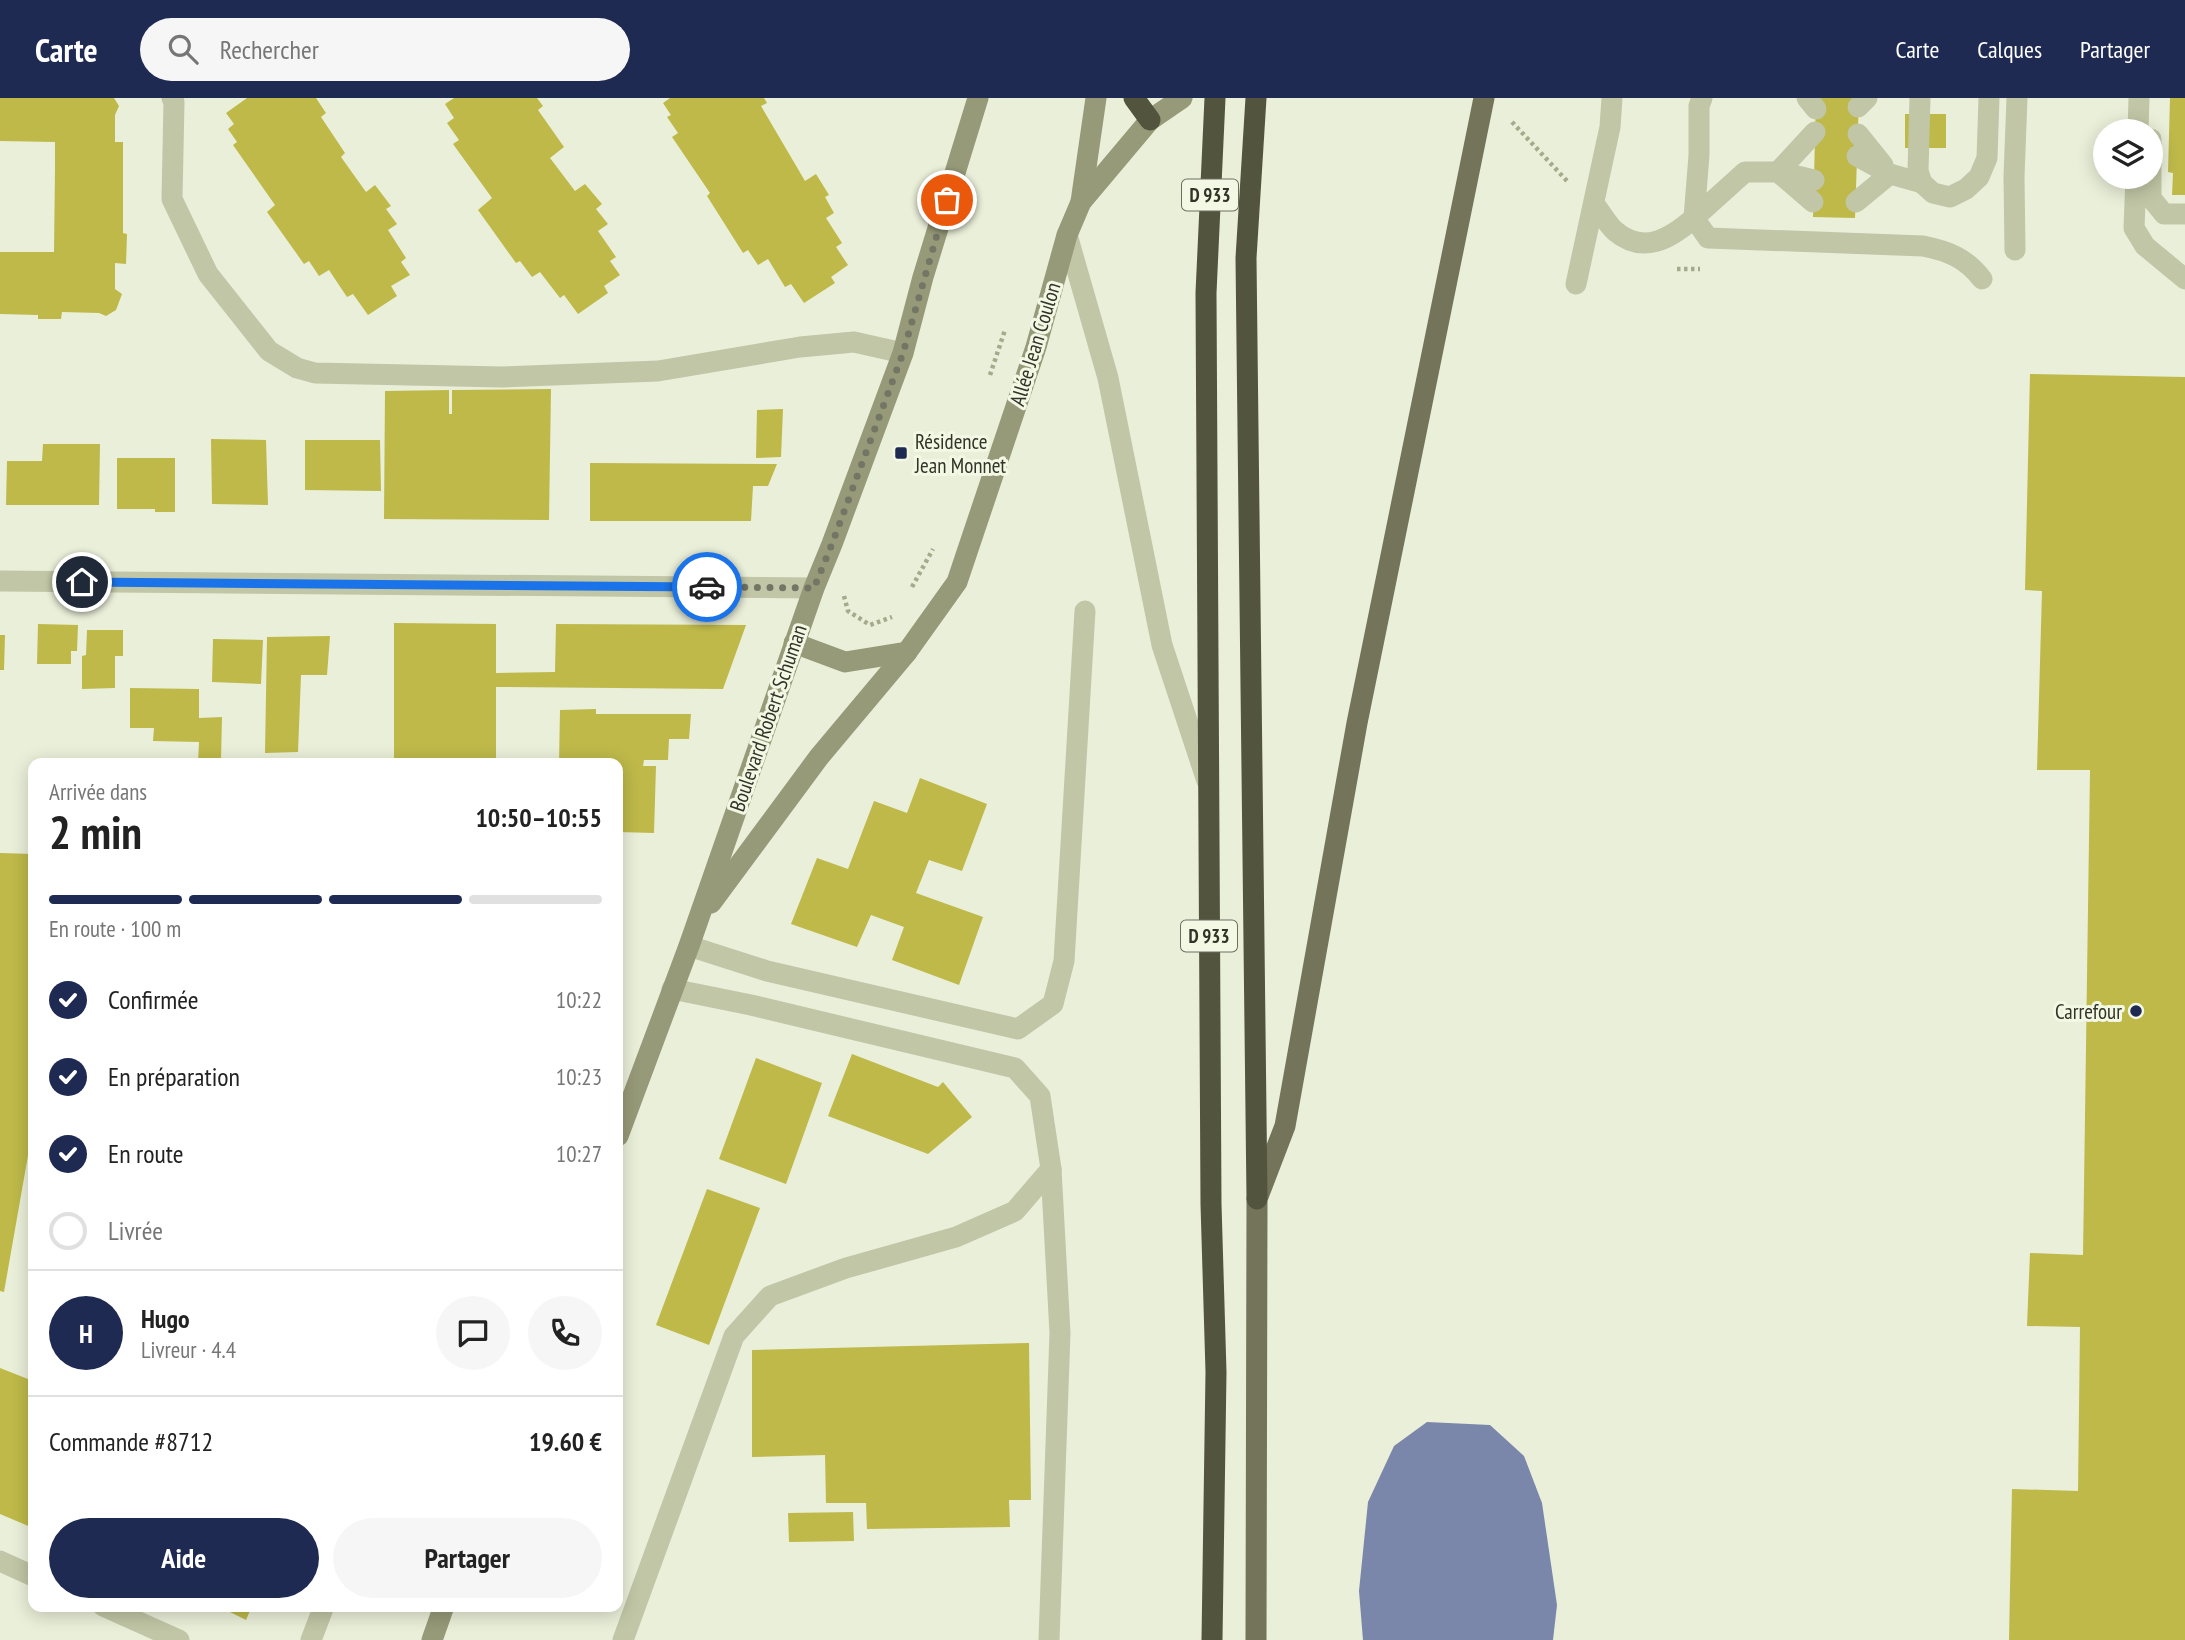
<!DOCTYPE html>
<html lang="fr">
<head>
<meta charset="utf-8">
<style>
  :root { --surface:#fff; --page:#f6f6f6; --text:#222; --muted:#767676; --line:#e0e0e0; --accent:#1f2a52 }
  body { margin:0; font-family:"PT Sans Narrow",sans-serif; background:var(--page); color:var(--text); height:100vh; display:flex; flex-direction:column; font-size:26px; white-space:nowrap }
  * { box-sizing:border-box; margin:0 }
  p { font-size:23px; color:var(--muted) }
  .icon { flex:none; width:38px; height:38px; fill:none; stroke:currentColor; stroke-width:2; stroke-linecap:round; stroke-linejoin:round }
  .map { position:relative; flex:1; overflow:hidden }
  .panel { position:absolute; left:28px; top:660px; width:595px; height:854px; display:flex; flex-direction:column; background:var(--surface); border-radius:14px; box-shadow:0 4px 18px #0003 }
  .panel>* { flex:none }
  .fabs { position:absolute; left:2093px; top:21px; display:grid; gap:14px }
  .fabs a { display:grid; place-items:center; width:70px; height:70px; border-radius:50%; background:var(--surface); box-shadow:0 4px 18px #0003; font-size:35px }
  .pin { position:absolute; display:grid; place-items:center; width:60px; height:60px; color:#fff; margin:-30px; border:4px solid #fff; border-radius:50%; box-shadow:0 2px 7px #0007 }
  .courier { position:absolute; display:grid; place-items:center; width:70px; height:70px; margin:-35px; border:5px solid #1a73e8; border-radius:50%; background:#fff; color:#222; box-shadow:0 2px 9px #0007 }
  .overview em { font-style:normal; font-weight:600 }
  .overview div { display:flex; flex-direction:column-reverse }
  .overview { display:flex; align-items:center; justify-content:space-between; height:119px; padding:0 21px }
  h1 { font-size:46px; font-weight:600; line-height:52px }
  .bar { display:grid; grid-template-columns:repeat(4,1fr); gap:10px 7px; align-content:center; height:84px; padding:0 21px }
  .bar i { height:9px; border-radius:5px; background:var(--line) }
  .bar .selected { background:var(--accent) }
  .bar p { grid-column:span 4 }
  .line { display:flex; align-items:center; gap:18px; padding:0 21px; border-top:2px solid var(--line) }
  .line div { flex:1 }
  .round { display:grid; place-items:center; flex:none; width:74px; height:74px; border-radius:37px; background:var(--page) }
  ol { padding:0 21px; list-style:none }
  li { display:flex; align-items:center; gap:21px; height:77px }
  li p { margin-inline-start:auto }
  li .icon { padding:7px; border-radius:50%; background:var(--accent); color:#fff; stroke-width:4 }
  li:last-child { color:var(--muted) }
  li i { width:38px; height:38px; border:4px solid var(--line); border-radius:50% }
  .button { display:flex; gap:14px; margin-top:auto; padding:14px 21px }
  .button a { flex:1; height:80px; border-radius:42px; background:var(--accent); color:#fff; font-size:28px; font-weight:600; line-height:80px; text-align:center }
  .button a+a { background:var(--page); color:var(--text) }
  header { display:flex; align-items:center; gap:42px; box-sizing:border-box; height:98px; padding:0 35px; background:var(--accent); color:#fff }
  header strong { font-size:33px }
  nav { display:flex; gap:38px; margin-inline-start:auto; font-size:24px }
  .search { width:490px; height:63px; background:var(--page); display:flex; align-items:center; gap:18px; box-sizing:border-box; padding:0 24px; border-radius:38px; color:var(--muted); font-size:26px }
  .map>svg:first-child { display:block }
  .water { fill:#7a86aa }
  .building { fill:#beb949 }
  .lines { fill:none; stroke-linecap:round; stroke-linejoin:round }
  .path { stroke:#a6aa8b; stroke-width:4.5; stroke-dasharray:3.5 3.5; stroke-linecap:butt }
  .lane { stroke:#c1c6a6; stroke-width:21 }
  .street { stroke:#c1c6a6; stroke-width:21 }
  .secondary { stroke:#979a78; stroke-width:21 }
  .primary { stroke:#737459; stroke-width:21 }
  .highway { stroke:#53543e; stroke-width:21 }
  .done { stroke:#737565; stroke-width:7; stroke-dasharray:0 12.6 }
  .route { stroke:#1a73e8; stroke-width:9 }
  .poi-dot { fill:#1f2a52; stroke:#f3f8e5; stroke-width:2.5 }
  .labels { text-anchor:middle; dominant-baseline:central; stroke-width:6; stroke-linejoin:round; paint-order:stroke }
  .shield { fill:#f3f8e5; stroke:#6d6e60; stroke-width:2 }
  .shield-label { font-size:19px; font-weight:bold; fill:#333327 }
  .street-label { font-size:21px; fill:#333327; stroke:#f3f8e5 }
  .poi-label { font-size:21px; fill:#333327; stroke:#f3f8e5; text-anchor:start }
</style>
</head>
<body>
<header>
<strong>Carte</strong>
<div class="search"><svg class="icon" aria-label="search" viewBox="0 0 24 24"><circle cx="10" cy="10" r="6"/><path d="M15 15l6 6"/></svg>Rechercher</div>
<nav><a>Carte</a><a>Calques</a><a>Partager</a></nav>
</header>
<div class="map">
<svg width="2185" height="1542" viewBox="0 0 2185 1542">
  <rect width="100%" height="100%" fill="#eaefd9"/>
  <!-- water -->
  <path class="water" d="M1427 1324 1490 1327 1524 1358 1542 1405 1557 1507 1553 1542H1363L1359 1493 1368 1404 1394 1348Z"/>
  <!-- building -->
  <g class="building">
    <path d="M0 0H114L119 8 115 17V44H123V135L127 136 126 166 115 165V191L122 196 116 212 106 218 99 215 62 214 61 221H38V217L0 216V154H54L55 71V44L0 43Z"/>
    <path d="M247 0H316L326 15 321 19 345 55 341 59 366 94 375 87 391 108 386 111 397 126 388 132 406 160 401 164 410 177 391 188 397 198 368 217 353 196 347 199 329 172 319 178 309 163 304 166 267 114 275 107 233 47 237 44 228 31 234 26 226 15Z"/>
    <path d="M454 0H537L543 8 538 12 564 49 550 60 575 93 585 86 602 106 596 111 608 126 598 133 616 159 610 163 620 177 604 188 608 195 578 216 564 197 560 200 540 174 532 179 520 163 516 165 478 112 492 100 453 46 459 42 447 25 454 20 445 6Z"/>
    <path d="M670 0H764L767 5 761 8 805 83 816 76 829 97 825 99 834 115 826 120 842 145 836 149 848 167 831 179 835 185 804 205 791 186 785 189 768 161 758 167 748 152 743 155 707 98 710 95 672 39 678 35 667 19 671 17 663 5Z"/>
    <path d="M1816 0H1859L1855 120 1813 119Z"/>
    <path d="M2170 0H2185V97H2172L2173 75 2168 74Z"/>
    <rect x="1905" y="16" width="41" height="34"/>
    <path d="M2030 276 2185 279V1542H2009L2012 1391 2078 1393 2080 1229 2027 1228 2030 1155 2083 1157 2090 672H2037L2042 493 2025 492Z"/>
    <path d="M551 291 549 422 384 421 385 293 449 292V316H452V292Z"/>
    <path d="M783 311 781 359 756 360 757 312Z"/>
    <path d="M211 341 266 342 268 407 212 406Z"/>
    <path d="M305 342H380L381 393 305 392Z"/>
    <path d="M43 346H100L99 407H6L7 363H42Z"/>
    <path d="M117 360H175V414H155V411H117Z"/>
    <path d="M590 365 777 366 768 388H753L751 423H590Z"/>
    <path d="M394 525 496 526V575L555 574 556 526 746 527 723 591 496 589V665H394Z"/>
    <path d="M38 526 78 527 77 553H71V566H37Z"/>
    <path d="M87 532H123V558H115V590L82 591V558L86 557Z"/>
    <path d="M0 537H5L4 572H0Z"/>
    <path d="M330 538 327 577H301L298 654 265 655 267 539Z"/>
    <path d="M213 541 263 542 261 586 212 584Z"/>
    <path d="M130 590 199 591V620L222 619 221 662H235V665H198L199 644 153 643 154 630H130Z"/>
    <path d="M596 611V616H691L689 641H669L668 662H644L643 668H656L654 735 618 734V665H559L560 612Z"/>
    <path d="M920 680 987 706 962 773 929 762 916 795 983 819 959 887 892 862 904 829 871 817 857 849 791 826 817 760 848 771 874 703 907 715Z"/>
    <path d="M0 755 33 756V1029L4 1194 0 1193Z"/>
    <path d="M852 956 938 989 943 984 972 1019 928 1056 828 1018Z"/>
    <path d="M756 960 822 985 786 1086 719 1061Z"/>
    <path d="M707 1091 760 1110 709 1247 656 1227Z"/>
    <path d="M1029 1245 1031 1402H1009L1010 1429 867 1431 866 1405H826L825 1357 752 1359V1252Z"/>
    <path d="M0 1270 33 1283V1430L0 1416Z"/>
    <path d="M853 1414 854 1443 789 1444 788 1415Z"/>
    <path d="M227 1508H252L246 1522 226 1512Z"/>
  </g>
  <g class="lines">
    <!-- path -->
    <g class="path">
      <path d="M1512 24 1568 84"/>
      <path d="M1677 171H1700"/>
      <path d="M990 277 1005 232"/>
      <path d="M912 489 933 451"/>
      <path d="M844 498 848 513 870 527 892 519"/>
    </g>
    <!-- lane -->
    <g class="lane">
      <path d="M172 0 174 4 172 101 208 176 269 253 297 270 315 275 502 279 658 273 800 249 854 244 903 255"/>
      <path d="M1807 0 1816 11"/>
      <path d="M1920 0 1918 73 1922 85 1933 95 1950 99 1966 91 1979 79 1987 60 1989 0"/>
      <path d="M1858 9 1867 0"/>
      <path d="M2138 33 2139 0"/>
      <path d="M1858 36 1883 67"/>
      <path d="M2151 41V100L2164 116H2185"/>
      <path d="M1857 58 1890 76 1922 85"/>
      <path d="M1778 74 1815 34"/>
      <path d="M1780 74 1814 82"/>
      <path d="M2136 79 2134 130 2145 148 2185 181"/>
      <path d="M1813 104 1778 74H1745L1694 120 1708 140 1923 148C1948 153 1966 160 1982 181"/>
      <path d="M1856 104 1890 76"/>
      <path d="M1594 106C1601 114 1607 126 1615 133 1643 157 1670 141 1694 120L1699 57V8L1702 0"/>
      <path d="M1067 137 1108 280 1162 547 1207 683"/>
      <path d="M2015 152 2014 79 2017 0"/>
      <path d="M1576 186 1610 29 1612 0"/>
      <path d="M689 848 767 873 1018 931 1053 906 1064 863 1085 513"/>
      <path d="M0 1463 33 1478"/>
      <path d="M103 1508 179 1542"/>
      <path d="M311 1542 324 1508"/>
      <path d="M623 1542 734 1238 770 1198 846 1170 956 1139 1015 1113 1051 1071 1040 998 1015 970 751 907 672 891"/>
      <path d="M1049 1542 1060 1235 1051 1071"/>
    </g>
    <!-- street -->
    <path class="street" d="M0 483 814 490"/>
    <!-- secondary -->
    <g class="secondary">
      <path d="M1081 104 1096 0"/>
      <path d="M794 545 845 564 907 554"/>
      <path d="M711 805 819 659 907 554 957 484 1036 249 1067 137 1081 104 1150 22 1182 0"/>
      <path d="M618 1038 689 848 814 490 832 446 903 255 923 179 978 0"/>
      <path d="M432 1542 444 1508"/>
    </g>
    <!-- primary -->
    <path class="primary" d="M1256 1542 1257 1101 1285 1028 1357 625 1484 0"/>
    <!-- highway -->
    <g class="highway">
      <path d="M1134 0 1150 22"/>
      <path d="M1256 0 1246 160 1257 1101"/>
      <path d="M1212 1542 1216 1274 1211 1106 1206 195 1215 0"/>
    </g>
  </g>
  <g class="lines">
    <!-- done -->
    <path class="done" d="M707 489 814 490 832 446 903 255 947 102"/>
    <!-- route -->
    <path class="route" d="M82 484 707 489"/>
  </g>
  <!-- markers -->
  <g class="poi-dot">
    <rect x="894" y="348" width="14" height="14" rx="3.5"/>
    <circle cx="2136" cy="913" r="7"/>
  </g>
  <g class="labels">
    <!-- shield labels -->
    <g class="shield">
      <rect x="1182" y="81.5" width="56" height="31" rx="5"/>
      <rect x="1181" y="822.5" width="56" height="31" rx="5"/>
    </g>
    <g class="shield-label">
      <text x="1210" y="97">D 933</text>
      <text x="1209" y="838">D 933</text>
    </g>
    <!-- street labels -->
    <g class="street-label">
      <text transform="translate(1035 246) rotate(-73)">Allée Jean Coulon</text>
      <text transform="translate(768 620) rotate(-71)">Boulevard Robert Schuman</text>
    </g>
    <!-- poi labels -->
    <g class="poi-label">
      <text x="915" y="343">Résidence<tspan x="915" dy="24">Jean Monnet</tspan></text>
      <text x="2122" y="913" text-anchor="end">Carrefour</text>
    </g>
  </g>
</svg>
<div class="fabs">
<a><svg class="icon" aria-label="layers" viewBox="0 0 24 24"><path d="M12 4l9 5-9 5-9-5zM3 14l9 5 9-5"/></svg></a>
</div>
<div class="pin" style="left:947px;top:102px;background:#ea580c"><svg class="icon" aria-label="bag" viewBox="0 0 24 24"><path d="M5 8h14l-1 12H6zM9 8a3 3 0 0 1 6 0"/></svg></div>
<div class="pin" style="left:82px;top:484px;background:#1f2937"><svg class="icon" aria-label="home" viewBox="0 0 24 24"><path d="M3 11l9-7 9 7M6 9v11h12V9"/></svg></div>
<div class="courier" style="left:707px;top:489px"><svg class="icon" aria-label="car" viewBox="0 0 24 24"><path d="M5 17H2v-5l4-1 3-4h7l3 4 3 1v5h-3M9 17h6M6 11h13"/><circle cx="7" cy="17" r="2"/><circle cx="17" cy="17" r="2"/></svg></div>
<section class="panel">
<div class="overview"><div><h1>2 min</h1><p>Arrivée dans</p></div><em>10:50–10:55</em></div>
<div class="bar"><i class="selected"></i><i class="selected"></i><i class="selected"></i><i></i><p>En route · 100 m</p></div>
<ol>
<li><svg class="icon" aria-label="check" viewBox="0 0 24 24"><path d="M5 12l5 5 9-10"/></svg>Confirmée<p>10:22</p></li>
<li><svg class="icon" aria-label="check" viewBox="0 0 24 24"><path d="M5 12l5 5 9-10"/></svg>En préparation<p>10:23</p></li>
<li><svg class="icon" aria-label="check" viewBox="0 0 24 24"><path d="M5 12l5 5 9-10"/></svg>En route<p>10:27</p></li>
<li><i></i>Livrée</li>
</ol>
<div class="line" style="height:126px"><b class="round" style="background:var(--accent);color:#fff">H</b><div><b>Hugo</b><p>Livreur · 4.4</p></div><a class="round"><svg class="icon" aria-label="chat" viewBox="0 0 24 24"><path d="M4 5h16v11H9l-5 4z"/></svg></a><a class="round"><svg class="icon" aria-label="phone" viewBox="0 0 24 24"><path d="M5 4h4l2 5-3 2q2 4 5 5l2-3 5 2v4C11 20 4 13 5 4z"/></svg></a></div>
<div class="line" style="height:91px"><div>Commande #8712</div><b>19.60 €</b></div>
<div class="button"><a>Aide</a><a>Partager</a></div>
</section>
</div>
</body>
</html>
